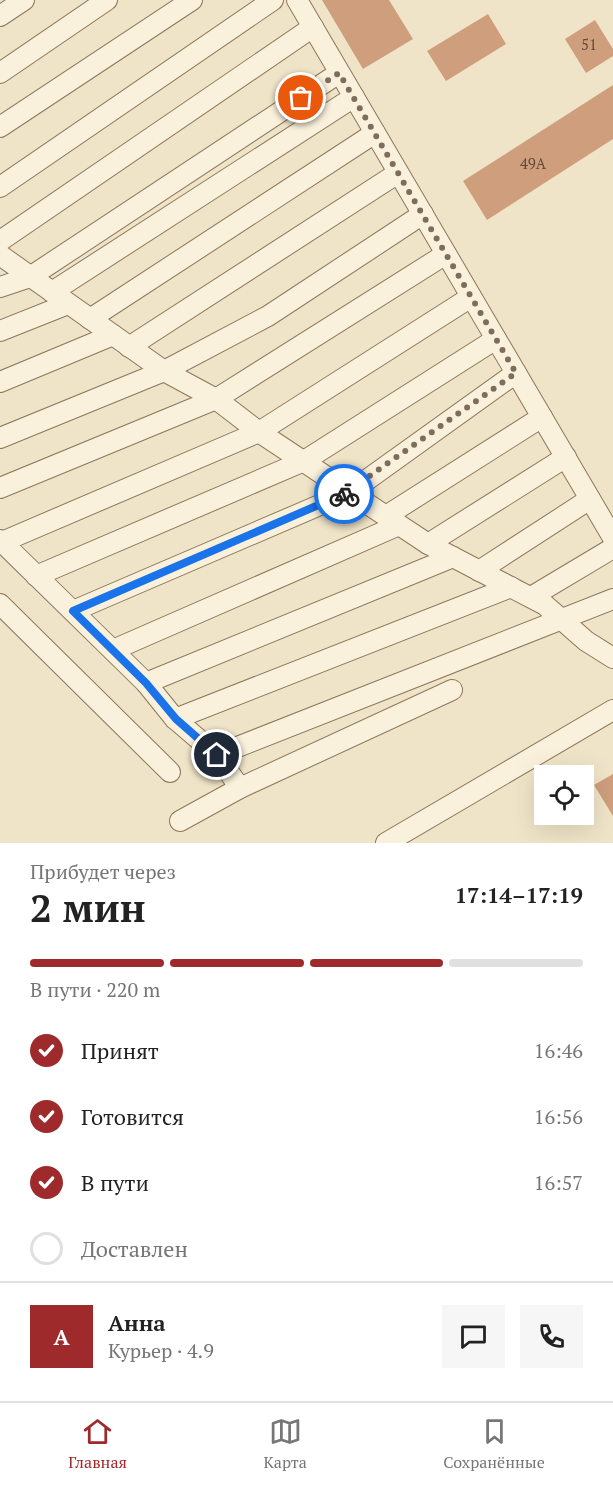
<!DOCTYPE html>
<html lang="ru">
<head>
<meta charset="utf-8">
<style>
  :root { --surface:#fff; --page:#f6f6f6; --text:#222; --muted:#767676; --line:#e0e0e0; --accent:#9e2a2b }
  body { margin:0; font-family:"PT Serif",serif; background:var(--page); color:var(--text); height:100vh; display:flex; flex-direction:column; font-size:22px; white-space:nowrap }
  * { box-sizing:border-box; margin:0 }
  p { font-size:20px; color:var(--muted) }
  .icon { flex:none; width:33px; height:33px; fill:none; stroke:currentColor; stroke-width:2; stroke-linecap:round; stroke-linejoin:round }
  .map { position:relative; height:843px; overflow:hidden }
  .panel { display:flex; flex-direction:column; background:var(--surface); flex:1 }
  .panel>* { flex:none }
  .fabs { position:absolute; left:534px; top:765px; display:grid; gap:12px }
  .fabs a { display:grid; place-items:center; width:60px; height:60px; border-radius:0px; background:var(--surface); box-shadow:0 6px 24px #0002; font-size:30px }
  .pin { position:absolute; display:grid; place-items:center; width:51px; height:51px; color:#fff; margin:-26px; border:3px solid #fff; border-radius:50%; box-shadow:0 2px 6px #0007 }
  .courier { position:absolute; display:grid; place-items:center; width:60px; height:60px; margin:-30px; border:4px solid #1a73e8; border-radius:50%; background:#fff; color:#222; box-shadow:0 2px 8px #0007 }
  .headline em { font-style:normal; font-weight:600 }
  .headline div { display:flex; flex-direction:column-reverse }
  .headline { display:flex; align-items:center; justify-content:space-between; height:102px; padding:0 30px }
  h1 { font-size:39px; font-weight:600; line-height:45px }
  .bar { display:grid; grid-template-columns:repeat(4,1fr); gap:9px 6px; align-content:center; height:72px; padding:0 30px }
  .bar i { height:8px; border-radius:4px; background:var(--line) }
  .bar .current { background:var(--accent) }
  .bar p { grid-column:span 4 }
  .line { display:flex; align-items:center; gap:15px; padding:0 30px; border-top:2px solid var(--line) }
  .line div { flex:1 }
  .round { display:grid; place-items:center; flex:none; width:63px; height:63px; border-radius:0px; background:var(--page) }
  ol { padding:0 30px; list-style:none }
  li { display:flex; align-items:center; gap:18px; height:66px }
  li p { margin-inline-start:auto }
  li .icon { padding:6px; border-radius:50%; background:var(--accent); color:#fff; stroke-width:4 }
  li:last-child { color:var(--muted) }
  li i { width:33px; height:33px; border:3px solid var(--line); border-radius:50% }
  .tabs { display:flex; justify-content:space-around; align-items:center; height:84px; border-top:2px solid var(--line); background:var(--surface); font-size:16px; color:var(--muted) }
  .tabs a { display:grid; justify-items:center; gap:3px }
  .tabs .current { color:var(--accent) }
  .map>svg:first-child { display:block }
  .building { fill:#cf9f7d }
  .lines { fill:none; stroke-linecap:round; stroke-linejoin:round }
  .minor-casing { stroke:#8d765c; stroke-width:22 }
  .minor { stroke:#faf1dc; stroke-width:20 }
  .done { stroke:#7c6e5b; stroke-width:6; stroke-dasharray:0 10.8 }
  .route { stroke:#1a73e8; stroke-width:8 }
  .labels { text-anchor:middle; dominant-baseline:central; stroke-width:6; stroke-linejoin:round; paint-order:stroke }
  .number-label { font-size:15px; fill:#624a37 }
</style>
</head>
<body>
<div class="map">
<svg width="613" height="843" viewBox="0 0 613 843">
  <rect width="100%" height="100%" fill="#f0e4c8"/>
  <!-- building -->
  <g class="building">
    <path d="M322 0H389L413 39 363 69Z"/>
    <path d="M488 14 506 44 446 81 427 51Z"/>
    <path d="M595 20 613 49V56L586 73 565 39Z"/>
    <path d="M613 85V139L487 220 463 181Z"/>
    <path d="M613 774V816L594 785Z"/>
  </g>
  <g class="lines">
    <!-- minor casing -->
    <g class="minor-casing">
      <g id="minor">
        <path d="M297 0 613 538"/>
        <path d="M0 16 24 0"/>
        <path d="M0 73 107 0"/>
        <path d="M0 127 192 0"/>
        <path d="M0 187 273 0"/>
        <path d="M0 241 313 27"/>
        <path d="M0 255 164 371 216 399 259 432 428 544 545 605 586 641 613 658"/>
        <path d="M0 287 30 277 339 73"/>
        <path d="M52 292 354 97"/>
        <path d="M90 319 375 133"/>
        <path d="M0 331 68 304"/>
        <path d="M129 347 398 173"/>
        <path d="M0 382 113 335"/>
        <path d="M0 438 164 371 268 316 423 214"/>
        <path d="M0 488 216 399 446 254"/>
        <path d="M386 516 542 417"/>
        <path d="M0 540 146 683 175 719 217 755 240 788"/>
        <path d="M2 542 259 432 471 297"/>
        <path d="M428 544 566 457"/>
        <path d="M479 571 590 499"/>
        <path d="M36 576 304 461 496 339"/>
        <path d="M531 597 613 548"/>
        <path d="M0 604 170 772"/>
        <path d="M73 611 350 492 516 373"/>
        <path d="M113 650 399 525"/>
        <path d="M146 683 453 557"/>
        <path d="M175 719 511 587"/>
        <path d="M217 755 613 599"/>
        <path d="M180 821 240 788 452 690"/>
        <path d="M386 843 613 710"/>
      </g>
    </g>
    <!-- minor -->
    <use href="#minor" class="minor"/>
  </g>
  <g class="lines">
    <!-- done -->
    <path class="done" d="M301 98 339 73 516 373 344 494"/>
    <!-- route -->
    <path class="route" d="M217 755 176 719 146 683 73 611 344 494"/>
  </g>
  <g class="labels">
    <!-- number labels -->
    <g class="number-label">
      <text x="589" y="44">51</text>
      <text x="533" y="163">49А</text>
    </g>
  </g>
</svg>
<div class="fabs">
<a><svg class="icon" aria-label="locate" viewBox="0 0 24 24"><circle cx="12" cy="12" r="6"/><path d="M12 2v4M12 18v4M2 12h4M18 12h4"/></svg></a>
</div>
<div class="pin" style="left:301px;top:98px;background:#ea580c"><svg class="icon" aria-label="bag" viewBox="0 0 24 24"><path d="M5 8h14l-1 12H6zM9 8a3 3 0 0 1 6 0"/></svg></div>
<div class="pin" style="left:217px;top:755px;background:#1f2937"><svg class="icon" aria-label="home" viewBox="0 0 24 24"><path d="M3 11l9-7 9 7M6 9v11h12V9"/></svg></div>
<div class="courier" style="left:344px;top:494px"><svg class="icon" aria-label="bike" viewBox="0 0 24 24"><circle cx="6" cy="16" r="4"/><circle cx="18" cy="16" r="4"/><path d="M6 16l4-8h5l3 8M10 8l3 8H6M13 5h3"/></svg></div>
</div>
<section class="panel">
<div class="headline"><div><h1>2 мин</h1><p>Прибудет через</p></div><em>17:14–17:19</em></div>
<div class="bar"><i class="current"></i><i class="current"></i><i class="current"></i><i></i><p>В пути · 220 m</p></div>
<ol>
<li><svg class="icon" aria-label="check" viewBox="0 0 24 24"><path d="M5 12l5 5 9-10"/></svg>Принят<p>16:46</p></li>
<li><svg class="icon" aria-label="check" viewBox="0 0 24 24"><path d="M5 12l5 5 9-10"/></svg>Готовится<p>16:56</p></li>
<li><svg class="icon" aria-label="check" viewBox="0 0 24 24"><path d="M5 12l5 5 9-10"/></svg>В пути<p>16:57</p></li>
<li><i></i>Доставлен</li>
</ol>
<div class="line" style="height:108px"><b class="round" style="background:var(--accent);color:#fff">А</b><div><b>Анна</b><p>Курьер · 4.9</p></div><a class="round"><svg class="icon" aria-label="chat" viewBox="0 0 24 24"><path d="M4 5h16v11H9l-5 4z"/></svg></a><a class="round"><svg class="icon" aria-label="phone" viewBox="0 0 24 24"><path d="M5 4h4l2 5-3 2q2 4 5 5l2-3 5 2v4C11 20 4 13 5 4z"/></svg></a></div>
</section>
<nav class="tabs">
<a class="current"><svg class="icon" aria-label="home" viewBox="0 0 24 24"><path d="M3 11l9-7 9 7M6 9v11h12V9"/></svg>Главная</a>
<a><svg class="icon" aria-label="map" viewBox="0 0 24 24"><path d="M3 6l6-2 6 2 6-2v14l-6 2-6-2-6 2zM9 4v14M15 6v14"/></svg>Карта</a>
<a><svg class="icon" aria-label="saved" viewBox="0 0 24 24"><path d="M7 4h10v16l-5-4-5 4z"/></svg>Сохранённые</a>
</nav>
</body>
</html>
